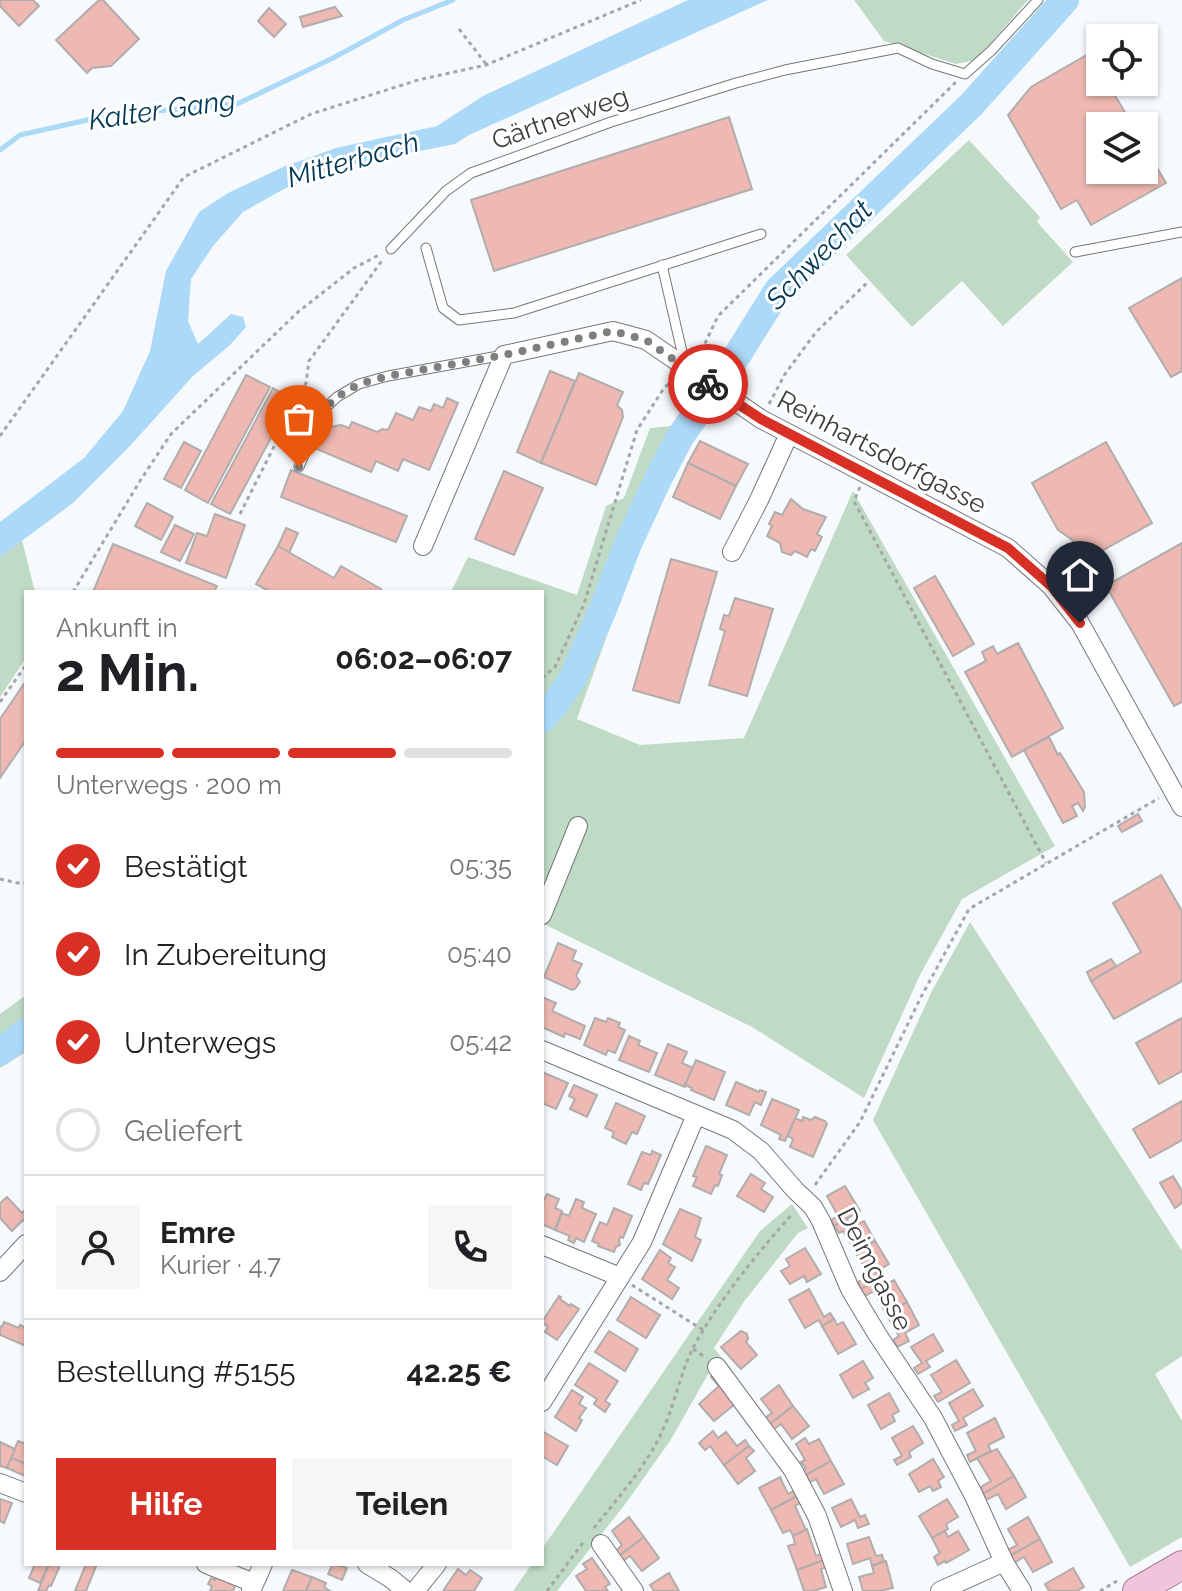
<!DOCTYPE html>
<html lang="de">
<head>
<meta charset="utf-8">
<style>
  :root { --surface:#fff; --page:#f6f6f6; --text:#202124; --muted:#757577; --line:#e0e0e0; --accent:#d93025 }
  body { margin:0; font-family:Raleway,sans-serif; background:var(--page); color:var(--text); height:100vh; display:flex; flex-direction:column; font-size:30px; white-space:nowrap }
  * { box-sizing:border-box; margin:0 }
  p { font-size:26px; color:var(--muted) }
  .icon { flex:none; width:44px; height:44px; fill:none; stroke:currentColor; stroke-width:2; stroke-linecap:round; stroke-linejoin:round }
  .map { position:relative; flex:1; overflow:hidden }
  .side { position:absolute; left:24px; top:590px; width:520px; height:976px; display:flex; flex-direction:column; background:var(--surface); border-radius:0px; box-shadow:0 2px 6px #0004 }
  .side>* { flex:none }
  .fabs { position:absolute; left:1086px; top:24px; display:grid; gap:16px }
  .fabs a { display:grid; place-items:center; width:72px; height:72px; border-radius:0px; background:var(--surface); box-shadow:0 2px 6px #0004; font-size:40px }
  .pin { position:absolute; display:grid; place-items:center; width:68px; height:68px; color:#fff; margin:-82px -34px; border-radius:50% 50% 50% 0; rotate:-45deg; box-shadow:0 0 8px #0007 }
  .pin .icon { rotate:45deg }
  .courier { position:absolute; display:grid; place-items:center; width:80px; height:80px; margin:-40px; border:6px solid #d93025; border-radius:50%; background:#fff; color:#222; box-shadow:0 2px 10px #0007 }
  .overview em { font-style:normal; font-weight:700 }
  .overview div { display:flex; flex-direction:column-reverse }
  .overview { display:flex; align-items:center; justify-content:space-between; height:136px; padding:0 32px }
  h1 { font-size:52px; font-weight:700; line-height:60px }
  .bar { display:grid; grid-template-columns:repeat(4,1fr); gap:12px 8px; align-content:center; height:96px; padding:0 32px }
  .bar i { height:10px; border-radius:6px; background:var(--line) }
  .bar .current { background:var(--accent) }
  .bar p { grid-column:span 4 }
  .line { display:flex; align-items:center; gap:20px; padding:0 32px; border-top:2px solid var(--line) }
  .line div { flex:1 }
  .round { display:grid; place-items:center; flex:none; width:84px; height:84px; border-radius:0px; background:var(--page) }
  ol { padding:0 32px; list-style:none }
  li { display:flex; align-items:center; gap:24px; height:88px }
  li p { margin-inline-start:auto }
  li .icon { padding:8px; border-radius:50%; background:var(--accent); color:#fff; stroke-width:4 }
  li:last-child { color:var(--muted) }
  li i { width:44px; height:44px; border:4px solid var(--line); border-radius:50% }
  .button { display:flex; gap:16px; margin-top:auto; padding:16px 32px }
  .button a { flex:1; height:92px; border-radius:0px; background:var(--accent); color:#fff; font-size:32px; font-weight:700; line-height:92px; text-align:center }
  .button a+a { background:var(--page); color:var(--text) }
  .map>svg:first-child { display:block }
  .green { fill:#bfdac5 }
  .water { fill:#add9f8 }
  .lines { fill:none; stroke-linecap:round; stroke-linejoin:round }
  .stream { stroke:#add9f8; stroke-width:5 }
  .river { stroke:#add9f8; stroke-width:28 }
  .building { fill:#eeb9b2; stroke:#b2adad; stroke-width:2 }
  .service-casing { stroke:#75777a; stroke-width:11 }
  .minor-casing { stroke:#75777a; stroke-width:20 }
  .primary-casing { stroke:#ac7b97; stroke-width:30 }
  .path { stroke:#a4a6a8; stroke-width:3; stroke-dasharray:4 4; stroke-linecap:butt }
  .service { stroke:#fff; stroke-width:9 }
  .minor { stroke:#fff; stroke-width:18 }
  .primary { stroke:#f1c4dd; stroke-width:28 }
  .done { stroke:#7d7f81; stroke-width:8; stroke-dasharray:0 14.4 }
  .route { stroke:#d93025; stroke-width:10 }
  .labels { text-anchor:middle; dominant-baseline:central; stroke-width:6; stroke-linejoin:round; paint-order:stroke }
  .street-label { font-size:26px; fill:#3c3d3e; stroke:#fff }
  .water-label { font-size:28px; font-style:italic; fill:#003855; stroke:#fff }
</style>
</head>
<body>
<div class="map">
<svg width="1182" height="1591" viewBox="0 0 1182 1591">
  <rect width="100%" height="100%" fill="#f7fafd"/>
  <!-- green -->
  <g class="green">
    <path d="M854 0H1028L976 60 956 64 884 41Z"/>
    <path d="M969 140 1040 217 1037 222 1073 262 1003 326 962 281 912 327 846 255Z"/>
    <path d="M672 426 628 525 617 608 577 719 640 745 744 738 853 491 1055 846 962 899 920 975 864 1098 752 1027 542 923V592H451L468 557 577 595 606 506 624 498 650 428Z"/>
    <path d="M22 540 35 592H26V658L0 697V557Z"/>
    <path d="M970 922 1182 1251V1356L1155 1374 1182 1421V1537L1130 1567 873 1120 931 993Z"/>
    <path d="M26 995V1052L0 1068V1014Z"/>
    <path d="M792 1204 808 1228 798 1233 743 1303 714 1348 724 1361 711 1369 670 1441 626 1503 557 1591H513L532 1564H542V1549L760 1231Z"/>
  </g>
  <!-- water -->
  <path class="water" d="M688 0H768L469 135 455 144 340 167 284 189 243 212 213 246 191 279 188 321 198 344 231 314 243 317 246 327 230 345 192 377 130 446 73 503 0 557V522L84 458 123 411 150 351 166 271 199 212 228 193 283 167 336 148 437 126 483 96Z"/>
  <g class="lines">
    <!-- stream -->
    <path class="stream" d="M0 150 20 135 110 115 237 104 333 58 403 20 453 0"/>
    <!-- river -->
    <g class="river">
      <path d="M542 719 555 704 573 678 603 609 628 544 658 479 680 437 738 354 778 290 971 105 1065 0"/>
      <path d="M0 1052 26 1032"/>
    </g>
  </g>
  <!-- building -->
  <g class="building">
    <path d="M0 0H33L39 6 19 26 0 6Z"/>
    <path d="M99 0H103L139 39 111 66 92 68 87 73 56 40Z"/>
    <path d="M335 7 342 16 303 27 300 17Z"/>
    <path d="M269 8 286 24 274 37 258 21Z"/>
    <path d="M1090 53 1100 70V82H1107L1133 126H1100V170H1144V146L1166 183 1091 225 1077 200 1061 209 1008 115 1031 87Z"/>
    <path d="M729 117 752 189 494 271 471 200Z"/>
    <path d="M1182 278V371L1171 377 1129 308Z"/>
    <path d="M550 371 575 381 541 463 517 452Z"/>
    <path d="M579 373 623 392 617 405 622 410 623 417 596 485 541 463Z"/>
    <path d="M246 375 270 387 208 503 185 490Z"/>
    <path d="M273 388 292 399 230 514 211 504Z"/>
    <path d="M447 398 458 403 429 470 403 459 398 471 376 461 371 472 312 447 319 429 341 425 349 428 352 422 377 432 382 429 388 430 396 413 413 420 419 407 431 411 434 404 443 408Z"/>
    <path d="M700 441 748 464 736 486 688 463Z"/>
    <path d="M184 442 201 451 181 488 164 479Z"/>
    <path d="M1106 442 1152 523 1087 559 1071 539 1058 530 1032 483Z"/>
    <path d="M688 463 736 486 720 519 673 497Z"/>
    <path d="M291 470 407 516 396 542 281 497Z"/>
    <path d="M504 471 543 488 514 555 475 539Z"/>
    <path d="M791 499 803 509 826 517 817 534 822 537 815 551 811 549 807 557 795 551 791 555 782 552 780 543 767 536 772 526 769 524 775 512 782 515Z"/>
    <path d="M147 503 173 517 161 540 135 526Z"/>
    <path d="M215 514 245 525 226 578 186 563 197 533 207 536Z"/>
    <path d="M175 525 194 534 180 561 161 552Z"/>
    <path d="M286 528 298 533 289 553 278 546Z"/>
    <path d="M1182 543V702L1174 706 1106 586Z"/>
    <path d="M113 544 217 586 214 592H93Z"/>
    <path d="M278 546 334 578 341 566 381 589 379 592H271L256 584Z"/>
    <path d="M671 559 717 572 679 703 633 690Z"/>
    <path d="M935 576 974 644 953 656 914 588Z"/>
    <path d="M735 598 773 609 747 696 709 685 725 631 720 629 724 615 729 616Z"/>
    <path d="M1018 643 1063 728 1012 757 965 672 986 661 982 652 993 646 997 654Z"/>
    <path d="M26 681V740L0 778V719Z"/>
    <path d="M1049 737 1058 755 1060 753 1065 761 1084 792 1085 807 1083 811 1078 803 1072 806 1077 816 1063 823 1024 750Z"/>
    <path d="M1138 814 1142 821 1122 832 1118 826Z"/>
    <path d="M1161 875 1182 911V981L1114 1019 1091 981 1141 952 1113 903Z"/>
    <path d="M558 943 576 951 572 960 582 964 576 976 580 982 575 989 572 990 544 977Z"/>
    <path d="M1111 959 1116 966 1091 981 1087 972Z"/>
    <path d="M542 997 556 1003 552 1011 585 1026 580 1039 565 1033 564 1037 542 1027Z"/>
    <path d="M595 1018 606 1022 608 1018 620 1023 618 1027 625 1030 615 1053 608 1050 606 1055 584 1045Z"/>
    <path d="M1182 1018V1071L1159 1084 1136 1043Z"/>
    <path d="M629 1036 640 1041 638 1045 657 1053 649 1072 619 1060Z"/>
    <path d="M668 1044 687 1052 682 1063 693 1068 685 1087 655 1075Z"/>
    <path d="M696 1060 725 1072 714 1100 691 1090 692 1088 685 1085Z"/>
    <path d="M542 1072 568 1083 556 1109 542 1103Z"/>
    <path d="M736 1082 759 1092 760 1090 766 1092 761 1105 755 1102 749 1115 726 1105Z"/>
    <path d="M574 1085 597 1095 587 1117 570 1109 575 1099 569 1096Z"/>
    <path d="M772 1099 799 1110 785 1141 779 1139 781 1135 761 1125Z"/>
    <path d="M1182 1101V1140L1150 1158 1133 1129Z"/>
    <path d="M616 1103 645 1116 637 1134 632 1132 626 1144 612 1137 614 1132 605 1128Z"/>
    <path d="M803 1117 811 1120 815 1117 825 1121 827 1124 813 1157 790 1147 793 1139 788 1136 795 1118 802 1121Z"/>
    <path d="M706 1146 727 1155 719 1174 722 1175 718 1186 715 1185 711 1194 693 1186 697 1177 693 1176Z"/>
    <path d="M652 1151 661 1155 648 1184 644 1183 641 1190 628 1184 642 1152 651 1155Z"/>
    <path d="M751 1174 765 1183 761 1189 773 1197 764 1212 737 1196Z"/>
    <path d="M1173 1176 1182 1191V1203L1175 1208 1160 1183Z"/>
    <path d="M845 1186 860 1211 834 1226 831 1220 838 1216 827 1196Z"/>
    <path d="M547 1194 559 1199 555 1208 562 1211 555 1230 542 1224V1200H544Z"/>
    <path d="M7 1197 22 1213 26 1209V1223L23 1220 12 1231 0 1218V1203Z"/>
    <path d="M576 1199 584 1202 582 1208 596 1214 584 1242 576 1238 574 1243 568 1240 570 1236 555 1230 562 1213 569 1216Z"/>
    <path d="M614 1208 632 1216 623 1238 620 1237 619 1240 620 1245 616 1247 614 1252 598 1246 599 1244 592 1241 600 1222 607 1225Z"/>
    <path d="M680 1209 701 1218 695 1237 701 1240 692 1261 663 1244Z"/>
    <path d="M847 1219 851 1227 864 1221 875 1241 856 1253 843 1231 839 1233 834 1226Z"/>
    <path d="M875 1241 889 1264 876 1272 880 1279 861 1289 858 1282 869 1276 856 1253Z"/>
    <path d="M805 1248 821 1274 807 1282 804 1276 790 1284 781 1271 790 1266 786 1259Z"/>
    <path d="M660 1250 671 1258 668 1263 675 1267 667 1280 679 1288 672 1299 642 1279Z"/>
    <path d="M882 1277 886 1284 894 1280 907 1302 886 1314 874 1291 865 1296 861 1289Z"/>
    <path d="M809 1289 824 1317 830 1313 834 1319 822 1326 819 1320 805 1328 789 1300Z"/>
    <path d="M559 1296 561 1297 560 1299 570 1306 571 1304 579 1309 557 1340 545 1332 548 1327 542 1322Z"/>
    <path d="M631 1297 660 1315 646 1338 617 1320Z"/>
    <path d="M907 1302 919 1325 905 1333 909 1341 897 1347 893 1340 899 1336 886 1314Z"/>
    <path d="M834 1319 837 1325 843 1322 856 1344 838 1354 822 1326Z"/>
    <path d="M4 1322 19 1328 20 1325 26 1328V1346L0 1335V1326L2 1327Z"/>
    <path d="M609 1331 638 1349 625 1371 595 1352Z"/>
    <path d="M741 1331 747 1334 748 1339 746 1342 757 1355 741 1369 721 1347Z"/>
    <path d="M933 1334 943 1351 926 1361 930 1367 918 1374 914 1368 922 1363 911 1347Z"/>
    <path d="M956 1360 970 1383 938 1402 934 1396 942 1392 931 1375Z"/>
    <path d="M863 1361 873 1378 865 1383 869 1389 853 1398 840 1375Z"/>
    <path d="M589 1363 618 1381 605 1401 610 1404 605 1412 594 1404 597 1399 575 1385Z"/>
    <path d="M715 1371 735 1404 714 1421 699 1404 719 1386 711 1377Z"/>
    <path d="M779 1385 793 1406 770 1424 765 1418 772 1413 761 1399Z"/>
    <path d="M973 1389 983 1406 963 1418 967 1425 955 1431 952 1425 959 1421 949 1403Z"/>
    <path d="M572 1390 583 1397 579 1404 586 1408 579 1418 582 1420 576 1431 555 1417Z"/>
    <path d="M889 1393 899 1411 892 1415 895 1421 881 1429 868 1405Z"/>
    <path d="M793 1406 809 1426 792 1439 781 1424 774 1429 770 1424Z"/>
    <path d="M995 1418 1004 1437 988 1445 991 1451 970 1462 967 1455 976 1451 967 1433Z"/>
    <path d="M913 1426 923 1443 909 1452 911 1457 897 1465 894 1460 902 1456 892 1438Z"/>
    <path d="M542 1431 568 1446 557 1465 542 1456Z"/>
    <path d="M713 1431 718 1438 726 1432 737 1446 745 1440 749 1446 724 1465 710 1446 705 1450 699 1443Z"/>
    <path d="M805 1438 809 1444 819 1439 831 1461 804 1476 801 1471 806 1468 801 1462 805 1460 796 1444Z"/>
    <path d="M18 1441 26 1444V1464L11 1458Z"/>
    <path d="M0 1442 15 1449 7 1468 0 1466Z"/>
    <path d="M749 1446 754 1451 746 1458 755 1471 738 1484 724 1465Z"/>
    <path d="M997 1449 1014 1476 983 1494 981 1487 991 1481 977 1458Z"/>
    <path d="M11 1458 26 1464 25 1476 7 1468Z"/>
    <path d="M933 1459 944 1477 938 1481 941 1487 933 1491 930 1486 919 1492 909 1474Z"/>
    <path d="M831 1461 844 1484 824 1494 816 1479 808 1483 804 1476Z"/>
    <path d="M1014 1476 1026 1497 1006 1509 998 1494 986 1500 983 1494Z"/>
    <path d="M780 1477 788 1494 796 1490 799 1495 771 1510 759 1488Z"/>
    <path d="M799 1495 802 1502 795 1506 806 1530 793 1536 790 1530 783 1533 771 1510Z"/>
    <path d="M0 1499 12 1503 4 1523 0 1521Z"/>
    <path d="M851 1499 860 1517 865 1515 869 1524 858 1528 855 1520 841 1527 832 1508Z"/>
    <path d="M947 1499 958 1517 946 1524 948 1529 932 1538 919 1516Z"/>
    <path d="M629 1517 644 1537 619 1556 616 1551 622 1545 612 1531Z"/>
    <path d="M1028 1517 1040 1539 1010 1556 1008 1550 1017 1545 1008 1529Z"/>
    <path d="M807 1529 816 1556 824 1553 827 1559 797 1570 788 1546 795 1544 793 1536Z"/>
    <path d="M945 1531 948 1537 958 1531 969 1550 946 1563 945 1561 938 1565 934 1557 940 1553 932 1538Z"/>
    <path d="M644 1537 659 1558 642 1571 630 1556 623 1561 619 1556Z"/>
    <path d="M869 1537 876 1556 882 1555 884 1561 872 1566 870 1558 853 1564 847 1544Z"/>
    <path d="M1040 1539 1052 1562 1033 1572 1024 1557 1014 1563 1010 1556Z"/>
    <path d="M592 1558 610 1584 605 1587 608 1591H586L576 1576 587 1569 583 1564Z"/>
    <path d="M827 1559 829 1566 821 1569 826 1587 813 1591H804L797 1570Z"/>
    <path d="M886 1561 893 1588 879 1591H863L859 1577 874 1573 872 1566Z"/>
    <path d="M35 1564H49L40 1583 29 1578Z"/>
    <path d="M49 1564H59V1568L51 1586 49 1585 46 1591H38Z"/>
    <path d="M86 1564H97L86 1591H75Z"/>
    <path d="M333 1564 347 1568 342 1580 328 1574Z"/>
    <path d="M1073 1568 1084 1587 1077 1591H1049L1045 1584Z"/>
    <path d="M458 1569 466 1575 470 1570 482 1578 474 1591H443Z"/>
    <path d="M292 1570 312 1577 306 1591H283Z"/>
    <path d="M669 1573 679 1591H654L650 1585Z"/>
    <path d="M217 1574 237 1582 233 1591H210L212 1586 208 1584 211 1578 215 1580Z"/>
    <path d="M312 1577 326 1583 324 1587 330 1591H306Z"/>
  </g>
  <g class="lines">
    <!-- service casing -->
    <g class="service-casing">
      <g id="service">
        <path d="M426 248 443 308 459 320 514 313 761 234"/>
        <path d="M391 249 446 191 471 173 611 122 736 83 785 70 898 48 932 64 965 74 991 51 1038 0"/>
        <path d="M1075 252 1182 232"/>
        <path d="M662 265 685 365"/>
        <path d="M299 467 321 412 337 397 359 384 388 376 504 355"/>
      </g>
    </g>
    <!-- minor casing -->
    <g class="minor-casing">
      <g id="minor">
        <path d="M423 546 504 355 613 331 646 340 761 419 1008 548 1051 586 1080 623 1182 807"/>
        <path d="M732 552 759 500 789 434"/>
        <path d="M542 915 578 826"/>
        <path d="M542 1050 733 1130 761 1151 795 1190 813 1207 821 1221 850 1289 877 1334 933 1418 974 1496 1004 1562 1022 1591"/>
        <path d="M542 1245 620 1277"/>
        <path d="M0 1272 26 1244"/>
        <path d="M717 1367 793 1470 817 1516 843 1591"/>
        <path d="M542 1402 642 1242 696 1115"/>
        <path d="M0 1483 26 1493"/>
        <path d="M601 1544 634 1591"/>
        <path d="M206 1564 254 1583"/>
        <path d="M367 1564 390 1578 406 1591"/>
        <path d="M251 1591 263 1564"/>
        <path d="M415 1591 437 1564"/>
        <path d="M940 1591 1004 1562"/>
      </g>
    </g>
    <!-- primary casing -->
    <g class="primary-casing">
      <path id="primary" d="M1137 1591 1182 1565"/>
    </g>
    <!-- path -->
    <g class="path">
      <path d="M459 29 486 64"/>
      <path d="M698 358 718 316 956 82"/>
      <path d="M769 404 785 374 816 332 869 281"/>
      <path d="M0 436 184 177 311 114 418 80 486 65 641 0"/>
      <path d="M860 487 854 501 1046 863"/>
      <path d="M240 514 306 383 309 361 384 258"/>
      <path d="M73 592 140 481 171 434 298 312 354 268 381 254"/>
      <path d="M542 678 555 667 584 604 637 430 664 388 674 379"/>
      <path d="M0 702 26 665"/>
      <path d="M0 879 17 883H26"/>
      <path d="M815 1185 860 1122 921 997 969 909 1159 798"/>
      <path d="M632 1285 703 1330"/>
      <path d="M693 1349 705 1357"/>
      <path d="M594 1528C617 1499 642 1471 659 1438 674 1409 679 1375 694 1346 721 1297 757 1254 793 1213"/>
      <path d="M547 1591 585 1540"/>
      <path d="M1100 1591 1117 1581"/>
    </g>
    <!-- service -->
    <use href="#service" class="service"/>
    <!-- minor -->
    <use href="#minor" class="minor"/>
    <!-- primary -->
    <use href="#primary" class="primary"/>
  </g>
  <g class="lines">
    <!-- done -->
    <path class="done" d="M299 467 321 412 337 397 359 384 388 376 504 355 613 331 646 340 708 384"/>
    <!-- route -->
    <path class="route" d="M708 384 761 419 1008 548 1051 586 1080 623"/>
  </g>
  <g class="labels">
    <!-- street labels -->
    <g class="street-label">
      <text transform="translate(560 118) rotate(-19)">Gärtnerweg</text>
      <text transform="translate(882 452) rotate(28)">Reinhartsdorfgasse</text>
      <text transform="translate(875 1269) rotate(63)">Deimgasse</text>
    </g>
    <!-- water labels -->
    <g class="water-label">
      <text transform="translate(162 110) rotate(-8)">Kalter Gang</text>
      <text transform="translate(353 160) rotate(-16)">Mitterbach</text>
      <text transform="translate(819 255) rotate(-46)">Schwechat</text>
    </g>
  </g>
</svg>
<div class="fabs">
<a><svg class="icon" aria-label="locate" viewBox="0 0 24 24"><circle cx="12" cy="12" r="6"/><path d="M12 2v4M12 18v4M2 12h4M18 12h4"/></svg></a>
<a><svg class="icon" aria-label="layers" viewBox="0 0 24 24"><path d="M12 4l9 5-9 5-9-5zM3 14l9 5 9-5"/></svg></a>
</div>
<div class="pin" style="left:299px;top:467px;background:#ea580c"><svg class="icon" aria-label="bag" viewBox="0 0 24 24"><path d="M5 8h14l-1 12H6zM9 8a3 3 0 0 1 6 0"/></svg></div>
<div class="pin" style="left:1080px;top:623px;background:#1f2937"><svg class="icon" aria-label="home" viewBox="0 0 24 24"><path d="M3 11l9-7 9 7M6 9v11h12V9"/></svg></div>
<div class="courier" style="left:708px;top:384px"><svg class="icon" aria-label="bike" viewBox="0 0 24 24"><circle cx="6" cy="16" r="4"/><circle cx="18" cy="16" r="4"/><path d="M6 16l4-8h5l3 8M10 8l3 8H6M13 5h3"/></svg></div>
<section class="side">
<div class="overview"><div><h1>2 Min.</h1><p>Ankunft in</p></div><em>06:02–06:07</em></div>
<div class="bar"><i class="current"></i><i class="current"></i><i class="current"></i><i></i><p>Unterwegs · 200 m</p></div>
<ol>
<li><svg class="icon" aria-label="check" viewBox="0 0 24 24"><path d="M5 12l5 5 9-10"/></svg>Bestätigt<p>05:35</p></li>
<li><svg class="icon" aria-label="check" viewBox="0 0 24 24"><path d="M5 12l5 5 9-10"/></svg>In Zubereitung<p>05:40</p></li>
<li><svg class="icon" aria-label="check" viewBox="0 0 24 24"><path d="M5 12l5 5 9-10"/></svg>Unterwegs<p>05:42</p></li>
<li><i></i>Geliefert</li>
</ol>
<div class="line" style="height:144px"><a class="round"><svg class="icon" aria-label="person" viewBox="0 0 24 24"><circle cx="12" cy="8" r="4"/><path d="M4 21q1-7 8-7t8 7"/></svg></a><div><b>Emre</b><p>Kurier · 4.7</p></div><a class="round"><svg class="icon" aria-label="phone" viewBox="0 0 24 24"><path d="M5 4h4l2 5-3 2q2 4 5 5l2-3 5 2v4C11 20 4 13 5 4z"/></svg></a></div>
<div class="line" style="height:104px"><div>Bestellung #5155</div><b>42.25 €</b></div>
<div class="button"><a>Hilfe</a><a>Teilen</a></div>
</section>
</div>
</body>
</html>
